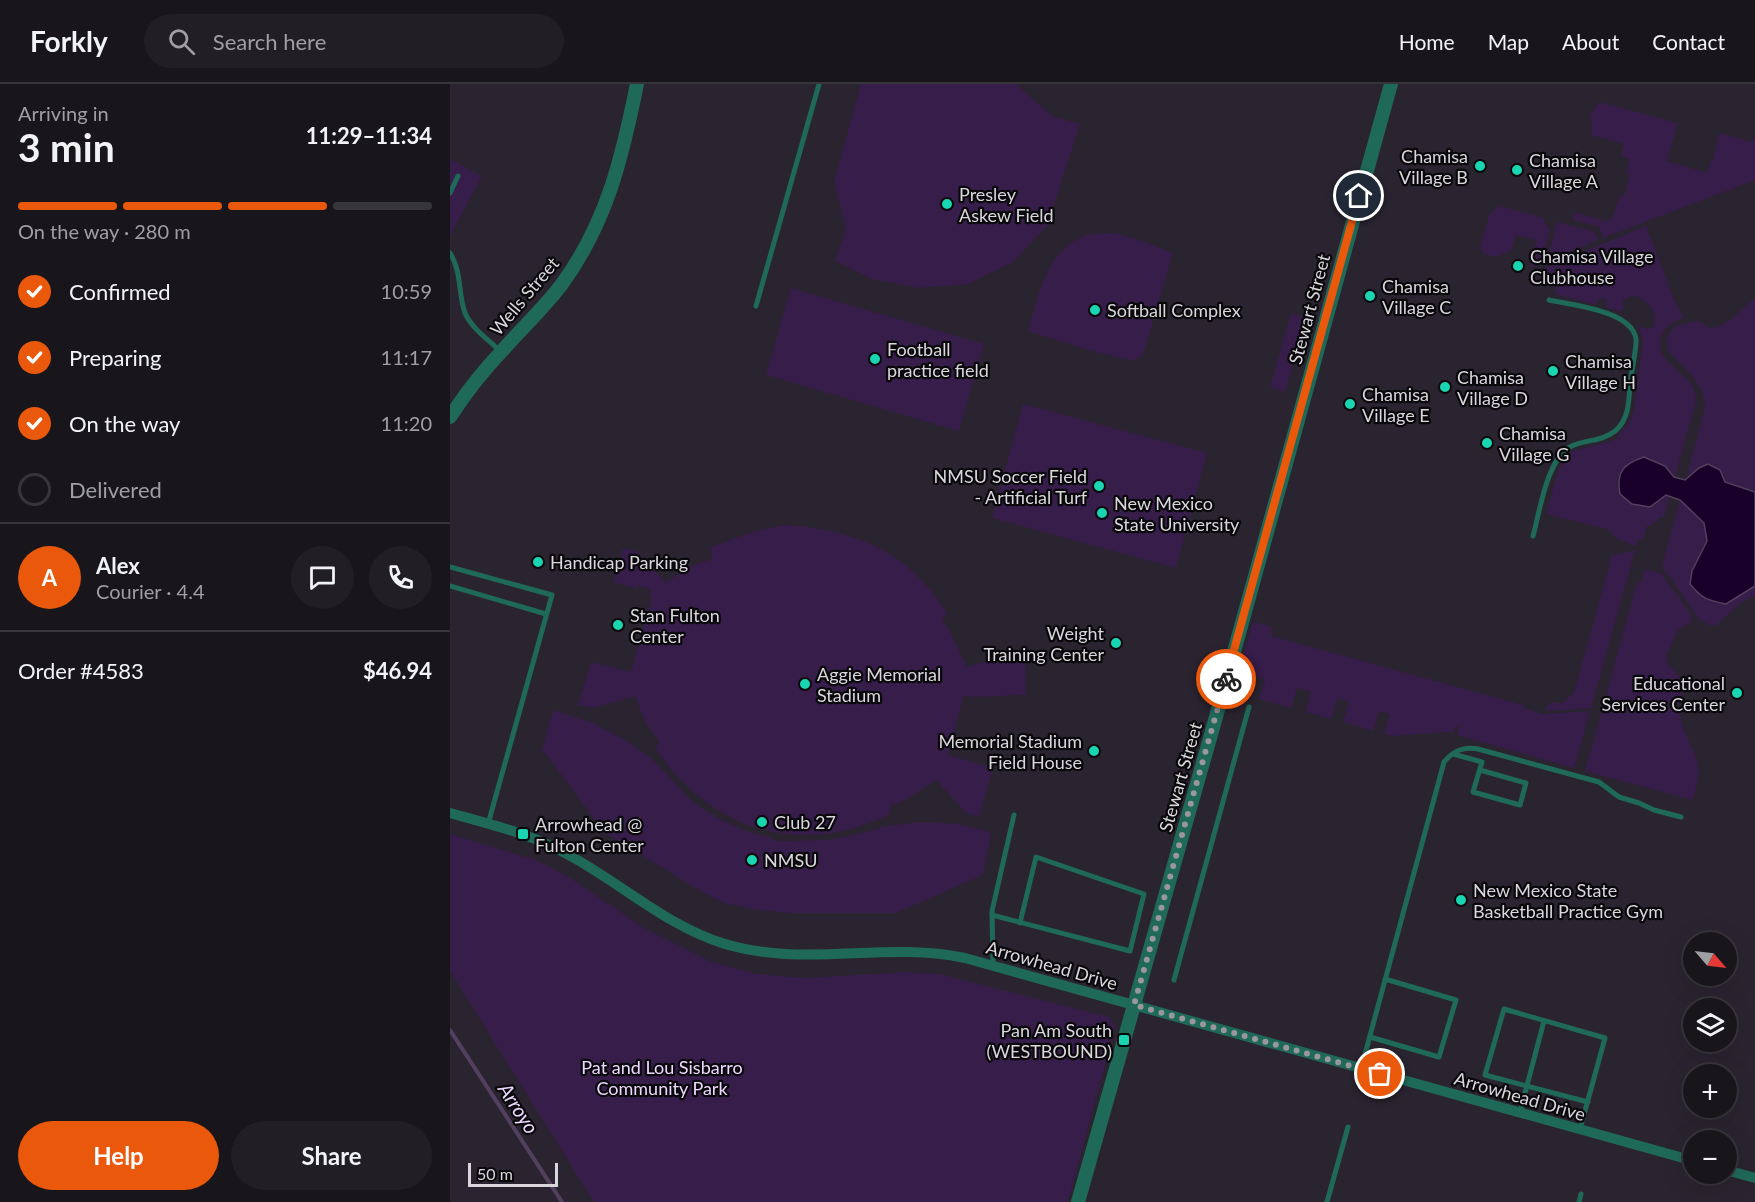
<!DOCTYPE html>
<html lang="en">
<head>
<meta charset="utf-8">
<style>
  :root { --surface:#18161b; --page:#211f24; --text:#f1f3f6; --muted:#9f9fa3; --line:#36353a; --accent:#ea580c }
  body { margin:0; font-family:Lato,sans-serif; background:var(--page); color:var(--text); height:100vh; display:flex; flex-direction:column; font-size:22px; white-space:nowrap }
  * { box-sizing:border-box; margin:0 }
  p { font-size:20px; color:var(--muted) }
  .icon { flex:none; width:33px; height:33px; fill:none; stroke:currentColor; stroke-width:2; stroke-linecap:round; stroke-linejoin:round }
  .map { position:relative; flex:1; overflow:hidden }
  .sheet { display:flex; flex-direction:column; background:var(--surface); width:450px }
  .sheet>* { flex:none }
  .needle { width:39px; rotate:118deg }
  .tools { position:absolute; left:1233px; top:848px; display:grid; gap:12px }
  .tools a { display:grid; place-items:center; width:54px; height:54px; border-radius:50%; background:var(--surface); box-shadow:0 6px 24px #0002,0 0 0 2px var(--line); font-size:30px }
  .scale { position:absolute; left:18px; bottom:15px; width:90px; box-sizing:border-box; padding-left:6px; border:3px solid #dad7dc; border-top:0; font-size:16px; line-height:21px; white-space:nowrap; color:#dad7dc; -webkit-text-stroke:4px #09080b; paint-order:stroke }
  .pin { position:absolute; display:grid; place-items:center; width:51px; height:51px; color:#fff; margin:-26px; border:3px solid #fff; border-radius:50%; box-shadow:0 2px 6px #0007 }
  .courier { position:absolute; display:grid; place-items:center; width:60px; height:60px; margin:-30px; border:4px solid #ea580c; border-radius:50%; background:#fff; color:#222; box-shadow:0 2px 8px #0007 }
  .summary em { font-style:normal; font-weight:700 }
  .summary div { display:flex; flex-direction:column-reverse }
  .summary { display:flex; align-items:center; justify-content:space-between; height:102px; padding:0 18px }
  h1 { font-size:39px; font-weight:700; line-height:45px }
  .bar { display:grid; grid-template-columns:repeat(4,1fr); gap:9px 6px; align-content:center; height:72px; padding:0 18px }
  .bar i { height:8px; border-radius:4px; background:var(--line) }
  .bar .active { background:var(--accent) }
  .bar p { grid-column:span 4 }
  .line { display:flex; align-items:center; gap:15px; padding:0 18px; border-top:2px solid var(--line) }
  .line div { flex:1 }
  .round { display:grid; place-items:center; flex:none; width:63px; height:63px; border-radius:32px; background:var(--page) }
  ol { padding:0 18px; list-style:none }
  li { display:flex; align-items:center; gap:18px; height:66px }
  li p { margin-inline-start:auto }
  li .icon { padding:6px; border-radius:50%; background:var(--accent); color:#fff; stroke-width:4 }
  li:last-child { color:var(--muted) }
  li i { width:33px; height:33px; border:3px solid var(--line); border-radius:50% }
  .button { display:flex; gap:12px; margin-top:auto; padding:12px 18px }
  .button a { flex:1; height:69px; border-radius:36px; background:var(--accent); color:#fff; font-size:24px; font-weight:700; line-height:69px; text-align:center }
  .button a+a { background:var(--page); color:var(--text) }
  header { display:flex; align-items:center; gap:36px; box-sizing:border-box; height:84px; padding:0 30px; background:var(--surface); border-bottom:2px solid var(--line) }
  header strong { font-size:28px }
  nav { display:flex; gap:33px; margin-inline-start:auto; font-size:21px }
  .search { width:420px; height:54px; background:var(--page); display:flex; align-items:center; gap:15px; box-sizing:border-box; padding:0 21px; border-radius:33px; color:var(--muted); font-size:22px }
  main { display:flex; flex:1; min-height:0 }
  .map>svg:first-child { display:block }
  .built { fill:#2a2430; fill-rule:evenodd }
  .green { fill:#371d4a }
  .water { fill:#19002a; stroke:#53405f; stroke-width:1.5 }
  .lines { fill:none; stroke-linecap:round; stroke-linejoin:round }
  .stream { stroke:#53405f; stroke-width:4 }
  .service { stroke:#1f6959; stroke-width:5 }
  .minor { stroke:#1f6959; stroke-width:10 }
  .tertiary { stroke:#1f6959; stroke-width:14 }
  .done { stroke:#99969c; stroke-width:6; stroke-dasharray:0 10.8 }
  .route { stroke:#ea580c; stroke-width:8 }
  .poi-dot { fill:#19d5b2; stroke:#09080b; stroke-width:2 }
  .labels { text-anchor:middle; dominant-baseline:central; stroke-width:4.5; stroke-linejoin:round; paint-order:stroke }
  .poi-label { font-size:18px; fill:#dad7dc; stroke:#09080b; text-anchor:start }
  .street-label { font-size:18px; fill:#dad7dc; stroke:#09080b }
  .park-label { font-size:18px; fill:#ecd8ff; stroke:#09080b }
  .water-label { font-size:20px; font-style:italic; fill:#ecd8fe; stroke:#09080b }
</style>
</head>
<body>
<header>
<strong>Forkly</strong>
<div class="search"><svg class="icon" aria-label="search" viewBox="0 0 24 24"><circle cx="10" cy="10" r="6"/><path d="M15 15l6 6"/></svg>Search here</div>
<nav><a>Home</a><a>Map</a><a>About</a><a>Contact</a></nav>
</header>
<main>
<section class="sheet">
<div class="summary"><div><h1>3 min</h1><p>Arriving in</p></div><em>11:29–11:34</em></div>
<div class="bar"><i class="active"></i><i class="active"></i><i class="active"></i><i></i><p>On the way · 280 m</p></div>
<ol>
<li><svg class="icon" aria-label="check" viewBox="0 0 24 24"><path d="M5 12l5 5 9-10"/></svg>Confirmed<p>10:59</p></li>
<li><svg class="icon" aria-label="check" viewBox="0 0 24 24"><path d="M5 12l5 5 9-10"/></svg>Preparing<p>11:17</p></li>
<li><svg class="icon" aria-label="check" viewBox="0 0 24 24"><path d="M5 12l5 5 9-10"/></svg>On the way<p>11:20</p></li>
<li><i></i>Delivered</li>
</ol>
<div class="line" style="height:108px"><b class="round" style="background:var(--accent);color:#fff">A</b><div><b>Alex</b><p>Courier · 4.4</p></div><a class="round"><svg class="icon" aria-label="chat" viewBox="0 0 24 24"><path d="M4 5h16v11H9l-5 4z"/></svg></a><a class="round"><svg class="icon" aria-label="phone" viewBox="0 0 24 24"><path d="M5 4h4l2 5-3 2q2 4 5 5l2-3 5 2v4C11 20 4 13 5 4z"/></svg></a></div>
<div class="line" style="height:78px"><div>Order #4583</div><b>$46.94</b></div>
<div class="button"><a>Help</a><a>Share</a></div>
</section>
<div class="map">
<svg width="1305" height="1118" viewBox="0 0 1305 1118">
  <rect width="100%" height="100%" fill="#201d24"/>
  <!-- built -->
  <path class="built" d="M0 0H1305V1118H0ZM1244 858H1276V891H1244ZM1244 924H1276V957H1244ZM1244 990H1276V1023H1244ZM1244 1056H1276V1089H1244Z"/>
  <!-- green -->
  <g class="green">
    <path d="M411 0H566L602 32 630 40 597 142 563 178 518 200 468 204 422 195 385 177 396 145 384 98Z"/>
    <path d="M1149 18 1228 39 1217 77 1257 89 1261 76H1263L1269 49 1303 58 1305 52V96L1153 154 1149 143 1123 136 1125 128 1154 137 1162 135 1170 111 1174 112 1180 91 1176 89 1180 75 1171 72 1174 60 1141 51 1142 43 1140 31Z"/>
    <path d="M0 75 32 92 0 152Z"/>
    <path d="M1050 122 1094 134V138L1100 145 1091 179 1080 184 1086 156 1066 151 1061 167 1046 173 1034 170 1030 163 1040 129Z"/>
    <path d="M1107 138 1145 148 1148 156 1097 177Z"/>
    <path d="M1196 142 1224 215 1233 234C1218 238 1204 254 1213 271 1223 288 1246 294 1246 316L1225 393 1169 390 1167 397 1170 410 1200 423 1216 411 1219 413 1214 434 1209 433 1208 438 1204 437 1202 442 1197 441 1193 456 1188 454 1186 462 1169 456 1157 445 1096 430 1108 387 1118 370 1125 366 1156 359 1166 355 1180 337 1184 326 1193 257 1188 242 1197 245 1203 243C1210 228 1196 216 1184 211L1173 217 1172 228 1156 223 1157 216 1148 214 1146 221 1105 210 1106 204 1095 184Z"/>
    <path d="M665 149 692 157 723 169 693 271 684 277 638 266 578 247C588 212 597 164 637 151 645 149 656 150 665 149Z"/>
    <path d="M341 204 534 260 509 347 316 291Z"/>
    <path d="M1305 215V408L1275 398 1270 386 1249 384 1236 396 1255 323C1253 294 1234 287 1218 266 1213 241 1231 240 1250 237L1258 244C1279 244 1289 225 1305 215Z"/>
    <path d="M841 229 856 234 835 308 820 303Z"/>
    <path d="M573 320 757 369 726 484 542 434Z"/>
    <path d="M1230 416C1235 422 1251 433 1254 440 1263 457 1243 480 1240 500 1252 515 1257 516 1276 520L1305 502V512L1292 518 1266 541 1261 542 1249 535 1212 482Z"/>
    <path d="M335 441C407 446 457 467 497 529L492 537 499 545 517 583 559 571 575 576 576 611 522 613 514 611 498 671 543 684 529 733 516 729 486 696 450 719 440 721V730C350 775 261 746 206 665L210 658 197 641 185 612 143 624 128 621 141 578 181 588 202 512 199 511 201 505 188 502 187 505 164 498 173 464 187 467 216 499 236 484 262 475 261 463 305 447Z"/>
    <path d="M1185 466 1141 624 1095 627 1099 619H1113L1124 609 1160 479V472Z"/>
    <path d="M1197 486 1211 489 1242 532 1240 539 1228 546 1216 572 1217 578 1233 597C1235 604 1232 616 1227 620L1153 623 1187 498 1191 499 1194 487Z"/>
    <path d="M806 538 822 543 821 552 1073 621V624L1094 630 1140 627 1124 684 1007 651 1009 643 1005 642 1003 649 998 648 942 652 934 650 940 630 929 627 923 647 893 638 899 618 887 615 881 635 856 628 861 608 847 604 841 624 809 615 815 595 805 592 799 612 786 608 784 605 802 541Z"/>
    <path d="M1227 624 1230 626C1230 649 1245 661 1248 682 1250 693 1245 705 1243 716L1135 687 1152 627Z"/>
    <path d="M103 626 143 639 175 656 203 676 246 721 272 736 298 748 320 753 324 757 378 756 409 750 436 742 472 738 507 740 541 748 533 791 446 829H342L308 826 274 819 252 808 154 748 96 670 92 668Z"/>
    <path d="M0 750 88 777 120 794 194 844 262 878 306 890 354 894 456 888 489 890 659 933 665 943 618 1118H144L0 887Z"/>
  </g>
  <!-- water -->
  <path class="water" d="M1194 373 1215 382 1224 393 1235 396 1249 384 1258 380 1270 386 1275 398 1305 408V502L1276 520C1257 516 1252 515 1240 500L1242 487 1257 457 1254 439 1230 416 1216 411 1200 423 1182 420 1170 410C1166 388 1173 380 1194 373Z"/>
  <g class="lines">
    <!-- stream -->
    <path class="stream" d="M0 946 112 1118"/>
    <!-- service -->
    <g class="service">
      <path d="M0 109 8 92"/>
      <path d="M0 169C12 188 8 210 15 229 22 245 39 256 51 268"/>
      <path d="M306 222 369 0"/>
      <path d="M1083 452C1090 426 1094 395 1109 373 1122 353 1148 361 1165 347 1179 336 1179 316 1180 300 1181 290 1187 262 1186 255 1182 227 1123 221 1099 216"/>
      <path d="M0 483 102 511 38 740"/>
      <path d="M0 502 96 530"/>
      <path d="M1003 670 1032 678 1023 708 1070 721 1076 699 1030 686"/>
      <path d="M542 831 680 867 694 810 586 773 570 839"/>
      <path d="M543 882 542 827 564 731"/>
      <path d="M724 896 799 623"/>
      <path d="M920 953 989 973 1006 916 935 895"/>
      <path d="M911 985 994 678C1003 667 1013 662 1028 665L1149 698 1169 713 1189 719 1204 726 1231 733"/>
      <path d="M1070 1028 1094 937"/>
      <path d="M1130 1045 1155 954 1054 925 1035 991 1138 1018"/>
      <path d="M877 1118 898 1043"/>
      <path d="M1129 1118 1131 1110"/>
    </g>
    <!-- minor -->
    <g class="minor">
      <path d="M0 729C43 741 86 751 124 774 174 802 219 843 275 860 356 884 434 857 515 874L1244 1077"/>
      <path d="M1276 1086 1305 1094"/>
    </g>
    <!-- tertiary -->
    <g class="tertiary">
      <path d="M0 333C15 310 32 288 51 268 71 245 94 224 112 200 157 138 172 74 187 0"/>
      <path d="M628 1118 764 640 941 0"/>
    </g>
  </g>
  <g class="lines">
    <!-- done -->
    <path class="done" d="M776 595 684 921 930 990"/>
    <!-- route -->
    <path class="route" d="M776 595 909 112"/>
  </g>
  <!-- markers -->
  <g class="poi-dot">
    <circle cx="1030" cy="82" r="6"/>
    <circle cx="1067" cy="86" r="6"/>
    <circle cx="497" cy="120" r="6"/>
    <circle cx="1068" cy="182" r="6"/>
    <circle cx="920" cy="212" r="6"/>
    <circle cx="645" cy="226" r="6"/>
    <circle cx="425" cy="275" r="6"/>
    <circle cx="1103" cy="287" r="6"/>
    <circle cx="995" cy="303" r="6"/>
    <circle cx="900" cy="320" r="6"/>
    <circle cx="1037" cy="359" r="6"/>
    <circle cx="649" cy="402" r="6"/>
    <circle cx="652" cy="429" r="6"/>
    <circle cx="88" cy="478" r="6"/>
    <circle cx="168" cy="541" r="6"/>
    <circle cx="666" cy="559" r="6"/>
    <circle cx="355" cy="600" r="6"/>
    <circle cx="1287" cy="609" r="6"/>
    <circle cx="644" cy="667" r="6"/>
    <circle cx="312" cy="738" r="6"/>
    <rect x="67" y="744" width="12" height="12" rx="3"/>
    <circle cx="302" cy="776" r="6"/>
    <circle cx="1011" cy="816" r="6"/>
    <rect x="668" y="950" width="12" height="12" rx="3"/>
  </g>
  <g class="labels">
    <!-- poi labels -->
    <g class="poi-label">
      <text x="1018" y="72" text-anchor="end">Chamisa<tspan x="1018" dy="21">Village B</tspan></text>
      <text x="1079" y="76">Chamisa<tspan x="1079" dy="21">Village A</tspan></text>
      <text x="509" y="110">Presley<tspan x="509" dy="21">Askew Field</tspan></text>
      <text x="1080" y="172">Chamisa Village<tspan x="1080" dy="21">Clubhouse</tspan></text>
      <text x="932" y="202">Chamisa<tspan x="932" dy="21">Village C</tspan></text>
      <text x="657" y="226">Softball Complex</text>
      <text x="437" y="265">Football<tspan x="437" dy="21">practice field</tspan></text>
      <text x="1115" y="277">Chamisa<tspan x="1115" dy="21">Village H</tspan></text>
      <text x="1007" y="293">Chamisa<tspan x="1007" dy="21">Village D</tspan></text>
      <text x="912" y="310">Chamisa<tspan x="912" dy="21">Village E</tspan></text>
      <text x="1049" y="349">Chamisa<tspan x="1049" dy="21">Village G</tspan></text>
      <text x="637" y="392" text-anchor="end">NMSU Soccer Field<tspan x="637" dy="21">- Artificial Turf</tspan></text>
      <text x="664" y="419">New Mexico<tspan x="664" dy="21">State University</tspan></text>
      <text x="100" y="478">Handicap Parking</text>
      <text x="180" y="531">Stan Fulton<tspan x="180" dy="21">Center</tspan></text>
      <text x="654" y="549" text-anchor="end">Weight<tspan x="654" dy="21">Training Center</tspan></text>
      <text x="367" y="590">Aggie Memorial<tspan x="367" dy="21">Stadium</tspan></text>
      <text x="1275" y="599" text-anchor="end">Educational<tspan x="1275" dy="21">Services Center</tspan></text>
      <text x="632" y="657" text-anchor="end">Memorial Stadium<tspan x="632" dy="21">Field House</tspan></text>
      <text x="324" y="738">Club 27</text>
      <text x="85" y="740">Arrowhead @<tspan x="85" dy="21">Fulton Center</tspan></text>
      <text x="314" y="776">NMSU</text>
      <text x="1023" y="806">New Mexico State<tspan x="1023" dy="21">Basketball Practice Gym</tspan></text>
      <text x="662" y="946" text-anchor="end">Pan Am South<tspan x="662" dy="21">(WESTBOUND)</tspan></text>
    </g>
    <!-- street labels -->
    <g class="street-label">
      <text transform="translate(74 212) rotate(-50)">Wells Street</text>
      <text transform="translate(859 225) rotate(-75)">Stewart Street</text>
      <text transform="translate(730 693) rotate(-74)">Stewart Street</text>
      <text transform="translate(602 881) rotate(16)">Arrowhead Drive</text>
      <text transform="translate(1070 1012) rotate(16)">Arrowhead Drive</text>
    </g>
    <!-- park labels -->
    <g class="park-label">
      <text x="212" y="983">Pat and Lou Sisbarro<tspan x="212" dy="21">Community Park</tspan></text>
    </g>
    <!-- water labels -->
    <g class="water-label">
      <text transform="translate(69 1024) rotate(57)">Arroyo</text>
    </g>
  </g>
</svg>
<div class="tools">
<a><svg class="needle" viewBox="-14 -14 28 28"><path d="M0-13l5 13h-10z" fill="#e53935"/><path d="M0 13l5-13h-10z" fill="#9f9fa3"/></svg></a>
<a><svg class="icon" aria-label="layers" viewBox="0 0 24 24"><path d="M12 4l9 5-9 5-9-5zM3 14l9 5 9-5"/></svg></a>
<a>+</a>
<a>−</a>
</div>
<div class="scale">50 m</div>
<div class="pin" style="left:930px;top:990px;background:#ea580c"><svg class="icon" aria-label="bag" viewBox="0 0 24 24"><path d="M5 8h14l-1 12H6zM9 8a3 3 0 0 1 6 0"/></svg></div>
<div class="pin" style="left:909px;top:112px;background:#1f2937"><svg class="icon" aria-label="home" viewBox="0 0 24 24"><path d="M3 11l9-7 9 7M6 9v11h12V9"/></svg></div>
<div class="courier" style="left:776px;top:595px"><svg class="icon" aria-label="bike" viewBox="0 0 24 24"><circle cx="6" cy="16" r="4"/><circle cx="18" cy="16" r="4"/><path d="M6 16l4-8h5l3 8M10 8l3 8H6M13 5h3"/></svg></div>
</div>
</main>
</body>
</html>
